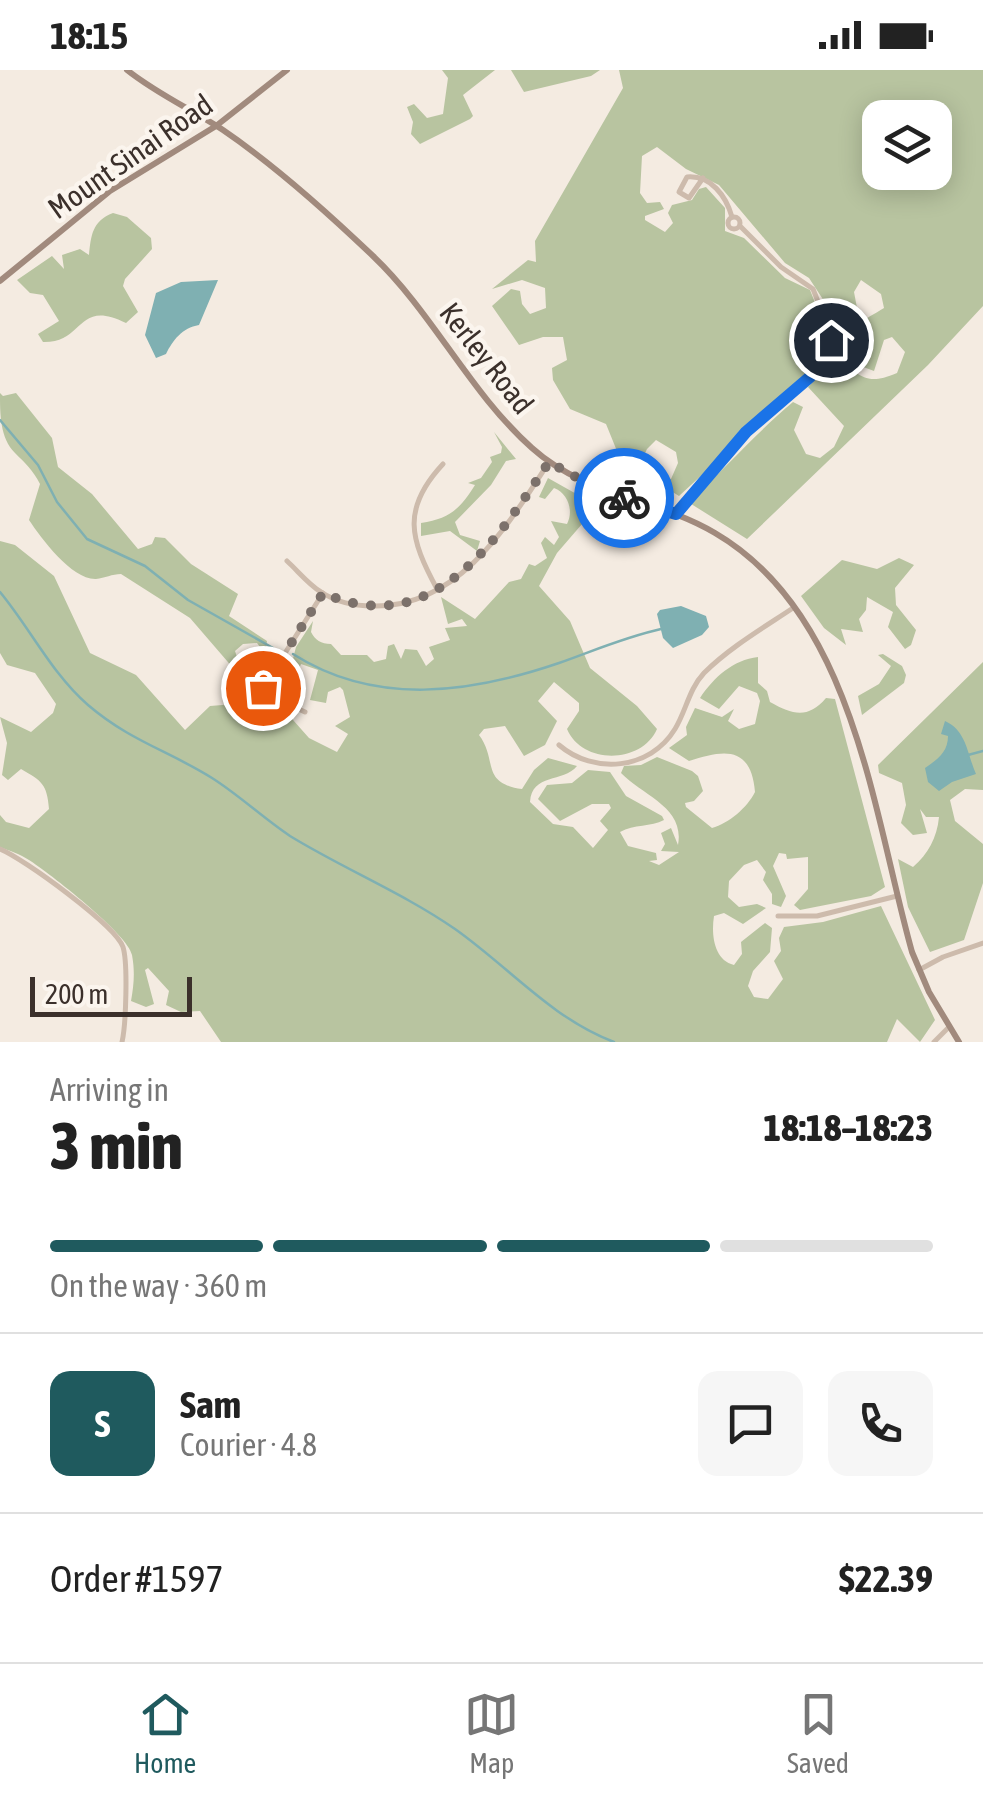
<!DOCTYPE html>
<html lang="en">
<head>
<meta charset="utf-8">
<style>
  :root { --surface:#fff; --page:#f6f6f6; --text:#222; --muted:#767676; --line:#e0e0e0; --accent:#1f5a5e }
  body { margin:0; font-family:"Asap Condensed",sans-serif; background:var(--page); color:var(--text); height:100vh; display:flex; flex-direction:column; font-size:38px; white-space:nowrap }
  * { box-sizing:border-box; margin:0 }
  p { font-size:32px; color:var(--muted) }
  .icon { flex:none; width:55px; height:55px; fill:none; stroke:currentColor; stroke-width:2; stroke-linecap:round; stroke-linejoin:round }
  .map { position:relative; height:972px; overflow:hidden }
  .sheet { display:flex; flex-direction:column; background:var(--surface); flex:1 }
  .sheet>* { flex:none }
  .tools { position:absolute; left:862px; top:30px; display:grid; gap:20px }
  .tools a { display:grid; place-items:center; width:90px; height:90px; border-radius:20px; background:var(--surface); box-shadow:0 5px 25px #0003; font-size:50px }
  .scale { position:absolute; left:30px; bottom:25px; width:162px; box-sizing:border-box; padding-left:10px; border:5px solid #3b302b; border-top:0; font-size:28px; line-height:35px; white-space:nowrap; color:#3b302b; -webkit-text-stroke:8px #fbf5ee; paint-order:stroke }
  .pin { position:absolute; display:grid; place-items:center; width:85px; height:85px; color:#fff; margin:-42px; border:5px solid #fff; border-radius:50%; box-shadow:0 2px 10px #0007 }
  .courier { position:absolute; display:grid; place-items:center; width:100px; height:100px; margin:-50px; border:8px solid #1a73e8; border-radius:50%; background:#fff; color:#222; box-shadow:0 2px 12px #0007 }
  .head em { font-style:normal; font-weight:800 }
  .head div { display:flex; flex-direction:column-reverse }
  .head { display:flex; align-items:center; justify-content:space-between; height:170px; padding:0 50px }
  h1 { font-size:65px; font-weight:800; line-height:75px }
  .bar { display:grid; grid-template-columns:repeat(4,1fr); gap:15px 10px; align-content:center; height:120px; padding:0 50px }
  .bar i { height:12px; border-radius:8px; background:var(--line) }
  .bar .active { background:var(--accent) }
  .bar p { grid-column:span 4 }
  .line { display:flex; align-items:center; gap:25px; padding:0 50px; border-top:2px solid var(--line) }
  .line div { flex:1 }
  .round { display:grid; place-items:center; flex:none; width:105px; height:105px; border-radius:20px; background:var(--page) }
  .status { display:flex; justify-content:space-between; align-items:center; height:70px; padding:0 50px; background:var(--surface); direction:ltr }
  .status svg { height:28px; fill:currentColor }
  .tab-bar { display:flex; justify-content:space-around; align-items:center; height:140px; border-top:2px solid var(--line); background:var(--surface); font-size:28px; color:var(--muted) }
  .tab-bar a { display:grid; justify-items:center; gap:5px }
  .tab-bar .active { color:var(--accent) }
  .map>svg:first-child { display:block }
  .green { fill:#b8c4a0; fill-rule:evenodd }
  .water { fill:#7fb0b2 }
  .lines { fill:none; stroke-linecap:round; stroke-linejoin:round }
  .stream { stroke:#7fb0b2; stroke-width:2.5 }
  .street { stroke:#cdbbac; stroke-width:5 }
  .secondary { stroke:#a18a7d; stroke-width:6 }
  .done { stroke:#7c716b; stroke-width:10; stroke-dasharray:0 18 }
  .route { stroke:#1a73e8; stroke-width:12 }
  .labels { text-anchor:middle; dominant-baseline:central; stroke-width:9; stroke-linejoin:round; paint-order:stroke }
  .street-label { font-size:30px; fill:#3b302b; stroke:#fbf5ee }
</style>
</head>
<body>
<div class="status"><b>18:15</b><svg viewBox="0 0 49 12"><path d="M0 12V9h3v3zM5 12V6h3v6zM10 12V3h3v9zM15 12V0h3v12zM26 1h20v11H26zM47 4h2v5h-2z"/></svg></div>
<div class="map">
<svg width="983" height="972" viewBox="0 0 983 972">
  <rect width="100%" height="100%" fill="#f4ebe1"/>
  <!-- green -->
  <g class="green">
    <path d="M442 0H495L463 25 473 46 470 49 420 74 411 64 413 52 407 37 414 34 427 48 443 44 448 8Z"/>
    <path d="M511 0H600L591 6 524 22Z"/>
    <path d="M619 0H983V236L928 295 747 469 688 432C725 399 756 363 793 332L803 337 794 360 806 384 820 388 834 377 844 356 808 317 832 293C863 299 860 319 897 303L905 282 892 267 884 270 874 301 858 295 834 276C844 260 866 249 884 238L881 224 861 210 854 222 857 238 832 259 826 234 809 208 785 193 719 115 686 99 657 77 642 86 640 123 647 133 660 132 664 139 645 146V150L665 162 673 153 668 143 672 135 692 130 699 119 706 117 725 138V161L744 168 785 208 810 220 826 260 806 304 764 344 739 361 729 380 679 426 655 411 654 407 671 409 678 393 676 382 656 370 647 379 635 404 620 407 610 414 598 394 619 386 606 354 570 339 553 310 552 298 567 290 563 267H543L519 275 492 236 511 219 520 221 522 234 530 244 546 238 545 218 522 210 492 219 528 190 536 192 535 171 623 18ZM880 48H935V102H880Z"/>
    <path d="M113 143 127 147 151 168 152 179 125 209 123 216 138 242 126 253C76 228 85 273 43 272L38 264 59 251 43 225 30 223 17 210 52 186 64 199 62 185 80 179 89 185C91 166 92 151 113 143Z"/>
    <path d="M0 323 3 326 16 323 52 368 58 397 92 424 138 479 152 474 155 467 165 468 191 494 238 524 229 546 267 571 265 584 257 573 243 574 235 581 238 590 253 604 254 612 246 613 190 548 121 504C112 504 105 508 96 509 72 510 41 468 29 450L40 414C33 400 25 393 15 383 0 368 0 344 0 323Z"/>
    <path d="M494 362 516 389 506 391 491 415 455 452 460 465 480 471 477 481 450 461 421 466V453C449 449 460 439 475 415L468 413 481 408 492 392 490 387 501 383 502 377Z"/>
    <path d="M548 408 580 426 593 428 595 439 557 483 539 516 570 551 590 598 637 636 657 659C642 694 582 695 567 659L579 641V633L554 612 538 631 557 651 545 675 524 686 505 656 484 659 479 665C498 690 480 713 522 719L534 700 548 688 577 696C563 713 532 703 530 732L553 754 573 757 593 778 608 760 600 751 611 738 609 734H592L560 751 538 729 547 715 572 713 588 700 610 702 626 726 662 746 664 750C651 757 634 754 620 762L628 776 656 783 657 790 649 791 659 795 679 782 661 781 665 774 661 763 671 758 678 775C685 737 643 726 621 703L624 696 641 695 657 687 692 701 698 706 703 721 694 731 685 733 686 737 712 758C729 753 747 738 755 722 751 676 725 679 689 691L669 678 687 665 686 657 695 638 722 647 734 639 728 651 739 659 755 654 760 631 757 623 739 616 719 639 700 628C714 607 733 590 758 587V613L767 621 770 632C793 645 808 649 826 628L835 629 885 817 871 826 800 840 794 835 808 819V787L787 789 786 784 779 783 773 796 786 826 781 837 772 834V824L763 810 766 802 757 790 744 795 729 811 728 827 739 837 757 834 766 838 743 854 724 843 714 846C711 865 714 890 734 895L742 884 741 872 765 853 772 858 770 882 753 901 748 916 754 927 768 929 783 909 774 891 781 881 779 868 784 857 823 852 881 836 935 950 920 972 897 949 887 972H221L200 941 181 942 166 935 169 921 148 898 145 900 154 934 146 937 131 931C134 915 135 901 132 885 129 865 48 802 29 790 20 784 10 781 0 777V745L6 752 29 758 49 739C47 714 42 711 21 699L8 710 2 705 7 673 0 647 31 662 53 643 56 634 35 603 7 595 0 583V471L15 475 54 506 90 583 136 605 185 660 210 636 247 633 262 624H270L309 668 337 682 348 664 335 656 350 647 343 620 340 617 328 622 326 633 310 630 318 600 301 594 291 617 300 626H292L285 619 296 577 313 551 311 562C315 570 321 574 331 574L341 585H367L374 592 386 589 388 576 394 574 401 589 405 579 417 580 426 596 434 589 429 577 450 570 445 558 467 556 462 549 448 554 441 527 475 549 509 512 521 509 529 494 535 496 547 488 541 473 545 467 554 475 559 467 551 451 567 454C574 441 568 423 554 418L545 429 539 427Z"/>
    <path d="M899 488 914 495 895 518 896 535 916 560 911 575 905 579 888 557 893 542 867 527 866 540 859 549 863 562 841 559 846 575 824 558 801 526 842 490 877 499Z"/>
    <path d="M883 584 902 596 906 605 904 613 862 645 858 626 879 614 891 596 878 585Z"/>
    <path d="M983 592V720L965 719 950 730 955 751 983 774V813L964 870 930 882 908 837 898 789 913 797C928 784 937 768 939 747H926L920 739 927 763 913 765 901 753 906 735 902 713 879 703 878 695Z"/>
  </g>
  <!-- water -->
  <g class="water">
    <path d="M218 210 199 255C182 258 173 270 166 284L156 288 145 265 156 223 181 212Z"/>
    <path d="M681 536 706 546 709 557 702 565 673 578 663 568 657 544 660 540Z"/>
    <path d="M945 651C967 661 967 684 976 704L952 712 939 721 928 712 925 698C938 689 948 682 948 666L941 664Z"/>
  </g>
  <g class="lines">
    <!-- stream -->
    <g class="stream">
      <path d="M0 350 38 395 57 432 87 469 145 496 188 530 273 578"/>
      <path d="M0 522C30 558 52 604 88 635 130 671 169 681 212 708 239 725 263 748 290 766 344 799 403 823 455 859 509 897 551 948 614 972"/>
      <path d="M293 584C376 637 471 623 559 593 593 581 625 567 661 559"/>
      <path d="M968 685 983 681"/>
    </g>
    <!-- street -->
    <g class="street">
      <path d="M703 108 689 128 679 122 687 107C711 105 726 126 732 147"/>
      <circle cx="734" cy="153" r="6"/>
      <path d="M676 443 698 415 731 385 746 362 810 307 831 276 830 262 813 219 781 197 740 156"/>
      <path d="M287 491C298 501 308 514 321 522 336 532 355 536 373 536 459 538 508 455 549 392"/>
      <path d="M437 519C410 469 401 439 443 394"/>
      <path d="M268 613 290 635 305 642"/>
      <path d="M263 618 323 523"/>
      <path d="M559 675C594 705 650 700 675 659 686 641 689 619 704 603 729 578 763 558 793 538"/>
      <path d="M0 779C23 788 116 856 123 877 128 893 126 955 122 972"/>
      <path d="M778 846H817L897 826"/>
      <path d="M919 900 943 887 983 873"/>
      <path d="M934 972 949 957"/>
    </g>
    <!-- secondary -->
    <g class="secondary">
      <path d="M127 0C157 24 191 39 223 60 276 96 327 142 373 186 433 243 470 323 532 378 585 426 656 428 715 463 854 544 873 743 912 882L929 922 959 972"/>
      <path d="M0 211 110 121 216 56 287 0"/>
    </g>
  </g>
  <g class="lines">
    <!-- done -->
    <path class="done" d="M263 618 323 523C433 572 497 470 549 392L592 416 624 428"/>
    <!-- route -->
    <path class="route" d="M624 428 676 444 746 362 810 307 832 276 831 270"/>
  </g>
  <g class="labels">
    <!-- street labels -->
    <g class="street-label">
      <text transform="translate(130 86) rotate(-35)">Mount Sinai Road</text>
      <text transform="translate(487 288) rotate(52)">Kerley Road</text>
    </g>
  </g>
</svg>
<div class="tools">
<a><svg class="icon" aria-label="layers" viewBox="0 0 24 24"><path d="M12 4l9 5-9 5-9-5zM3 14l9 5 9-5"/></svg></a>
</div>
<div class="scale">200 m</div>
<div class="pin" style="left:263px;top:618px;background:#ea580c"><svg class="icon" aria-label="bag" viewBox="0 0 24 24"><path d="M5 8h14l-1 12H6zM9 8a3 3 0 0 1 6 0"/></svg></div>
<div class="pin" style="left:831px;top:270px;background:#1f2937"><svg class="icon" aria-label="home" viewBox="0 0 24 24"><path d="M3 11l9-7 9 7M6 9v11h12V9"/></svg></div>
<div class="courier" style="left:624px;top:428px"><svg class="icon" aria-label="bike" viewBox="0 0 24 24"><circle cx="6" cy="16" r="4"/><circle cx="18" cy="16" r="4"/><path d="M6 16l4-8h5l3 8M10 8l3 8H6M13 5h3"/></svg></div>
</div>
<section class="sheet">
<div class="head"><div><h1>3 min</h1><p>Arriving in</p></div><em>18:18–18:23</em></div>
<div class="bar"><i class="active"></i><i class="active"></i><i class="active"></i><i></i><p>On the way · 360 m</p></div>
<div class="line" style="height:180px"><b class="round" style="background:var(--accent);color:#fff">S</b><div><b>Sam</b><p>Courier · 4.8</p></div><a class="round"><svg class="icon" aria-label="chat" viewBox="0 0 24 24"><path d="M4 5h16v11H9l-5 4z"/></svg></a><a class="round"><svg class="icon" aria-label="phone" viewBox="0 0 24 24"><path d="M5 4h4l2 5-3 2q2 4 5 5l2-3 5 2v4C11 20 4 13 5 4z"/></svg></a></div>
<div class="line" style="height:130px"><div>Order #1597</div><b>$22.39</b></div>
</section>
<nav class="tab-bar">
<a class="active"><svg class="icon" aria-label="home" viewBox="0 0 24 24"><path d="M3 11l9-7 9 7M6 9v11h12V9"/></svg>Home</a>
<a><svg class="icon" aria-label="map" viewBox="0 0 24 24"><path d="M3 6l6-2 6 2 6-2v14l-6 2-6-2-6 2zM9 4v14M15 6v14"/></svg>Map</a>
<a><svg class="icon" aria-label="saved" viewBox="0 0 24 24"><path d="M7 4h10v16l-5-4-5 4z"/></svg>Saved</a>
</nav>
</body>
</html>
